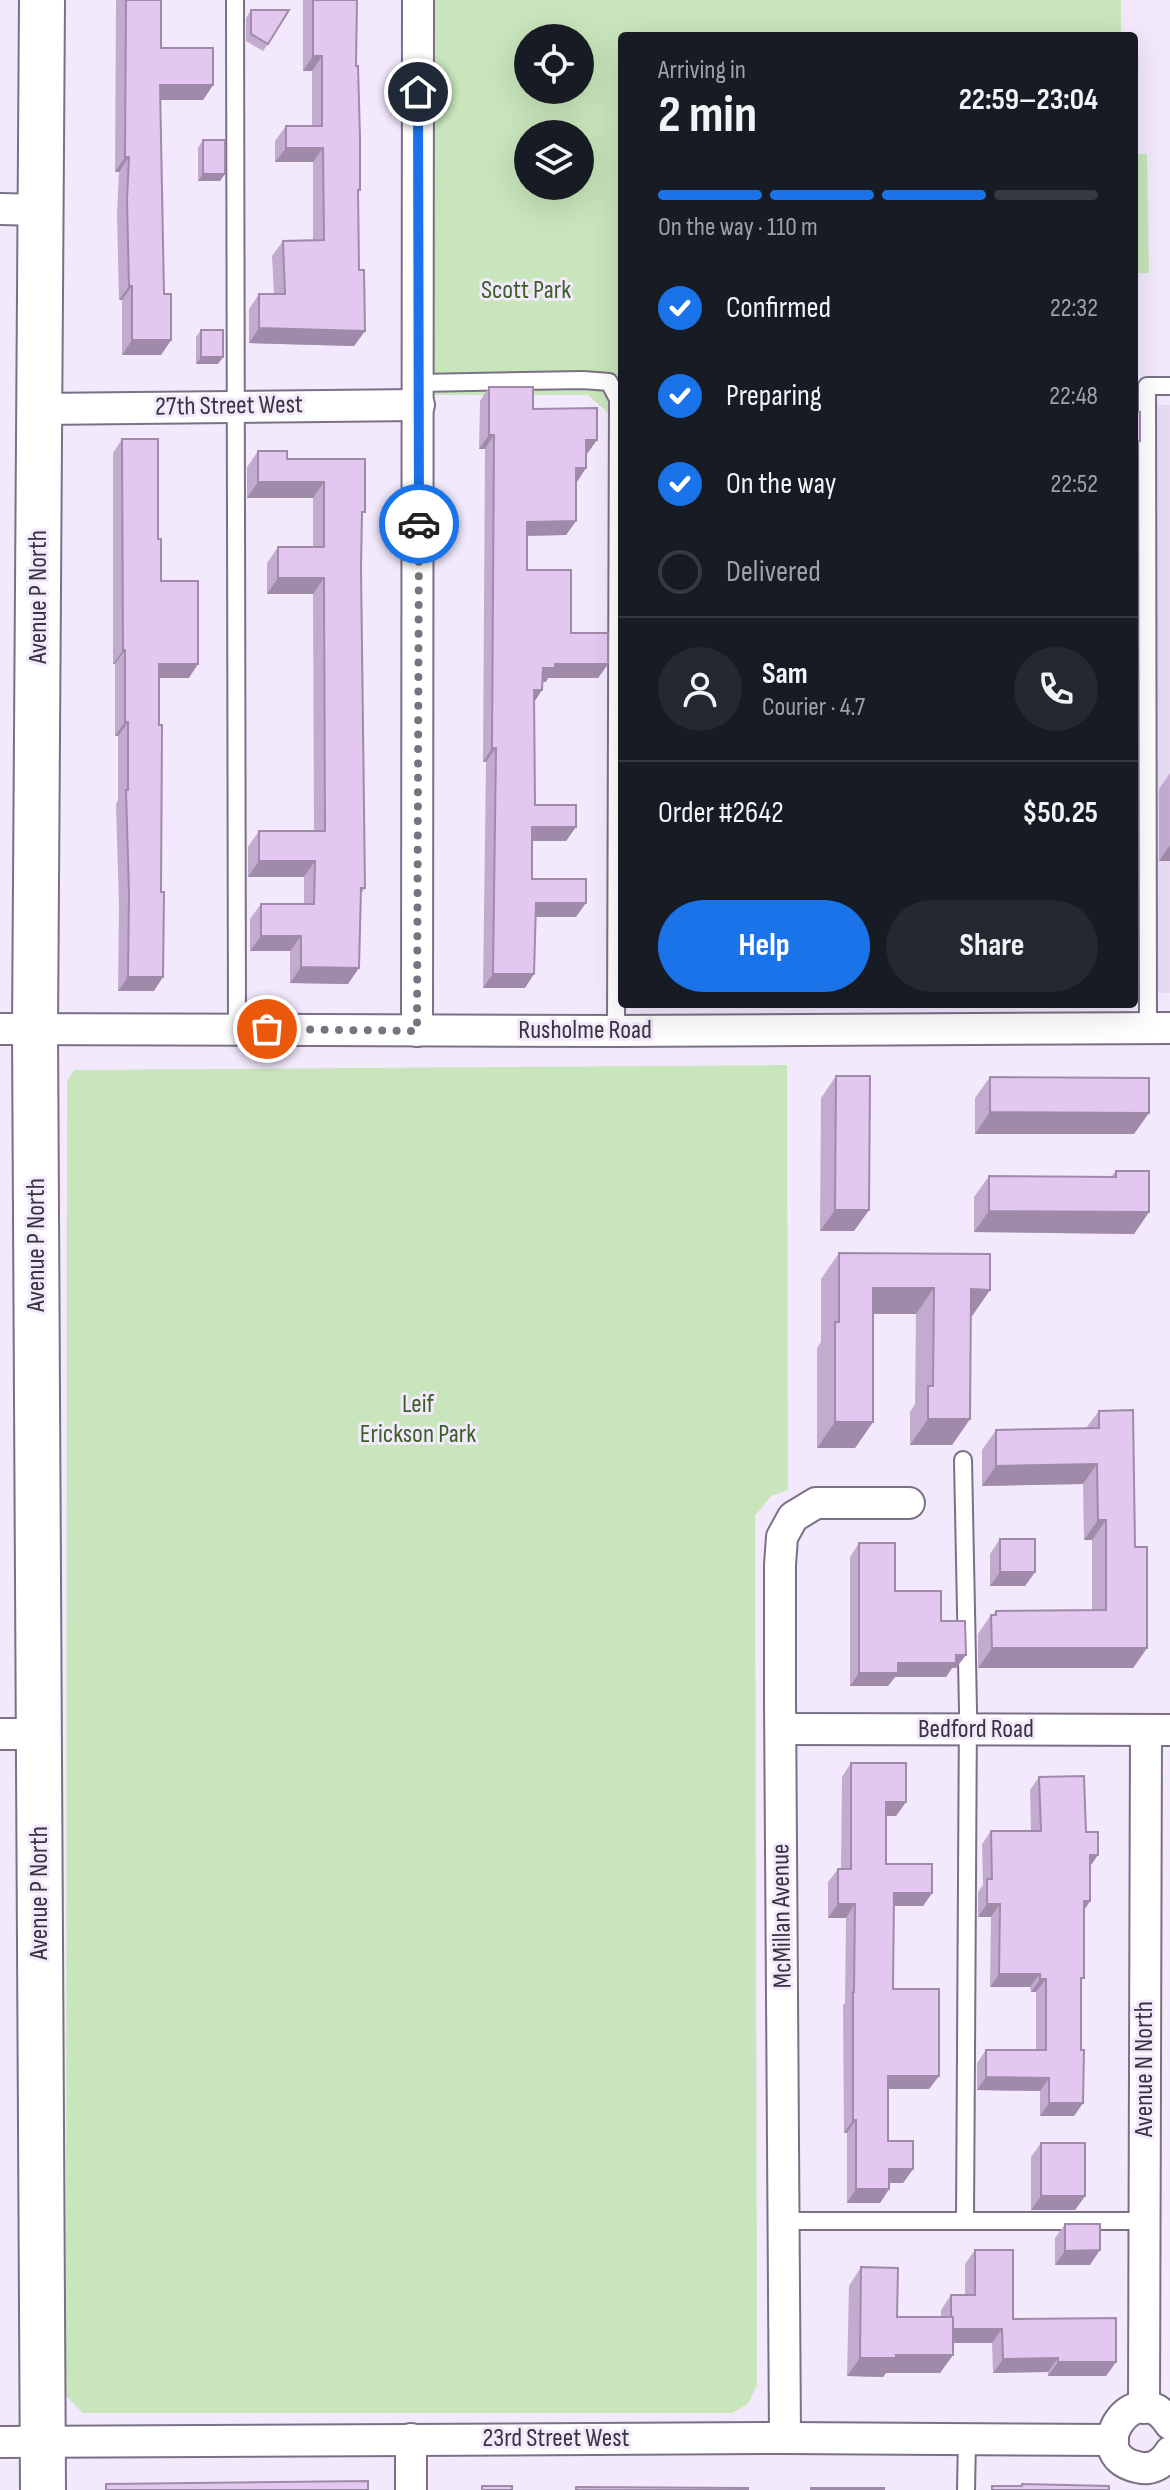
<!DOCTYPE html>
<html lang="en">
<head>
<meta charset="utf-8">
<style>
  :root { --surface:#171b24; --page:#242831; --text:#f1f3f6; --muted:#9ea1a6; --line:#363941; --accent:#1a73e8 }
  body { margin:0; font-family:"Sofia Sans Condensed",sans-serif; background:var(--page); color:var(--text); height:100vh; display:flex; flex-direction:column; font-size:30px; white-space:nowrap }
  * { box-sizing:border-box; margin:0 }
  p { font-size:26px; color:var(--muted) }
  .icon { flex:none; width:44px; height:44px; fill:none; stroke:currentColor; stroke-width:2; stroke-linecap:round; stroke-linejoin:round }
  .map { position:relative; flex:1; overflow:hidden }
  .drawer { position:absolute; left:618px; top:32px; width:520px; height:976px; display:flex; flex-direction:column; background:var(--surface); border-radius:8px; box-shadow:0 8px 32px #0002 }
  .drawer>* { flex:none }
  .buttons { position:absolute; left:514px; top:24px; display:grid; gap:16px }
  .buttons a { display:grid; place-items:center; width:80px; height:80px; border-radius:50%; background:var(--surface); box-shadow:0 8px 32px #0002; font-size:40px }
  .pin { position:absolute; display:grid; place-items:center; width:68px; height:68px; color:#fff; margin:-34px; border:4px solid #fff; border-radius:50%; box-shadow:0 2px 8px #0007 }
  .courier { position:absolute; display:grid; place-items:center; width:80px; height:80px; margin:-40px; border:6px solid #1a73e8; border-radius:50%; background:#fff; color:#222; box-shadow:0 2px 10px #0007 }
  .summary em { font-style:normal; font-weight:700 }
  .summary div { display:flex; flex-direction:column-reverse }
  .summary { display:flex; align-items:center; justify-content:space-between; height:136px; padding:0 40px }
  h1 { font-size:52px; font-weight:700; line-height:60px }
  .bar { display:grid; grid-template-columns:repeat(4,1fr); gap:12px 8px; align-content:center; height:96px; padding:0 40px }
  .bar i { height:10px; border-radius:6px; background:var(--line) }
  .bar .current { background:var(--accent) }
  .bar p { grid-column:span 4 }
  .line { display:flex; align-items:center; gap:20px; padding:0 40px; border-top:2px solid var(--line) }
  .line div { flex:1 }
  .round { display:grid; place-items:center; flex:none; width:84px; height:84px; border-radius:42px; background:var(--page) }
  ol { padding:0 40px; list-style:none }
  li { display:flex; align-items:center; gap:24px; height:88px }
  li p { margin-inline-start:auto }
  li .icon { padding:8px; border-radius:50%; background:var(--accent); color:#fff; stroke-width:4 }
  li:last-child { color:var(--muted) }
  li i { width:44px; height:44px; border:4px solid var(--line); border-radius:50% }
  .primary-button { display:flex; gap:16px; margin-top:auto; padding:16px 40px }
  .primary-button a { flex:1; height:92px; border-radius:48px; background:var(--accent); color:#fff; font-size:32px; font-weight:700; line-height:92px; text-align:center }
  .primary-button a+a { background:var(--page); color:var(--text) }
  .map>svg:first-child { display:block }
  .built { fill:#e6daf3 }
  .green { fill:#c8e5bb; fill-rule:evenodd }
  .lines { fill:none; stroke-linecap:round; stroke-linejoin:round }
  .lane-casing { stroke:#7b7086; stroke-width:20 }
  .street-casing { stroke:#7b7086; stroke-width:34 }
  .secondary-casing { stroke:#7b7086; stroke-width:48 }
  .lane { stroke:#fff; stroke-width:16 }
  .street { stroke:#fff; stroke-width:30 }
  .secondary { stroke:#fff; stroke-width:44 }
  .wall { fill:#c3abcf }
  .shaded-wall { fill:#9f8ba9 }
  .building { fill:#e3c7f1; stroke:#9f8ba9; stroke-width:2 }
  .done { stroke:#797380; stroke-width:8; stroke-dasharray:0 14.4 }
  .route { stroke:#1a73e8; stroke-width:10 }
  .labels { text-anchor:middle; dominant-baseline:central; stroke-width:6; stroke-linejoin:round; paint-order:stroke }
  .park-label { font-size:26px; fill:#3b5f26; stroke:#f2e9fd }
  .street-label { font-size:26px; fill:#38333d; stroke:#f2e9fd }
</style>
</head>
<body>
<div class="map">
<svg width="1170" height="2490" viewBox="0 0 1170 2490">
  <rect width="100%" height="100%" fill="#f2e9fd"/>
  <!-- built -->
  <path class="built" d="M1134 404 1170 405V993H1134Z"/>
  <!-- green -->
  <g class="green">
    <path d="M428 0H1121V36H622V701L617 425 605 410 588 395H430ZM528 38H580V90H528ZM528 134H580V186H528Z"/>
    <path d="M1134 154H1147L1149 273H1134Z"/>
    <path d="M787 1065 788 1490 771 1496 755 1516 757 2385 748 2404 732 2413H83L66 2396 67 1081 74 1070Z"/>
  </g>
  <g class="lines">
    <!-- lane casing -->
    <g class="lane-casing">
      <g id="lane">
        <path d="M235 0 237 1029"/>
        <path d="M419 383 583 380 609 382 618 399 616 1031"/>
        <path d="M1148 1028 1147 386H1170"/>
        <path d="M963 1460 968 1710 965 2221"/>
        <path d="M785 2221H1145"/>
        <path d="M966 2490 967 2440"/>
      </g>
    </g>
    <!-- street casing -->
    <g class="street-casing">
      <g id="street">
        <path d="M0 209 42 210"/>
        <path d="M39 409 419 405"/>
        <path d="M0 1029 616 1031 1170 1028"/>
        <path d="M417 1031 418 0"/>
        <path d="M781 1729 1170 1730"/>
        <path d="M0 1734H38"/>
        <path d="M1144 2408 1146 1730"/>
        <path d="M1170 2424C1136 2371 1080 2455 1137 2467 1151 2471 1163 2464 1170 2452"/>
        <path d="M785 2438 780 1699V1565L782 1537 793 1517 816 1503H909"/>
        <path d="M411 2439V2490"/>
        <path d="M0 2442 785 2438 1113 2440"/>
      </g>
    </g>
    <!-- secondary casing -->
    <g class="secondary-casing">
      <path id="secondary" d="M42 0 35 1030 43 2490"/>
    </g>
    <!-- lane -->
    <use href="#lane" class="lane"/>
    <!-- street -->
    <use href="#street" class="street"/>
    <!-- secondary -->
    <use href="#secondary" class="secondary"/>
  </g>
  <!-- wall -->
  <g class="wall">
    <path d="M116 0H161V48L213 85 203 100H160L164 294 171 340 161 355H122V300H119L117 214 119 172H115Z"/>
    <path d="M303 0H357L356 66 360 190 358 193 359 270 365 331 354 346 249 343V309L259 294H274L272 256 283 241 313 240V162H275V141L286 126H312V71H303Z"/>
    <path d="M251 10 268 44 263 51 246 41V18Z"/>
    <path d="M203 140 220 181H198V148Z"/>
    <path d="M201 330 223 357 218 364H196V337Z"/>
    <path d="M489 387 597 440 586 454V468L576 482V521L566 535 527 536V570L571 633 608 664 598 678H548L546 682H542L534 701 535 805 576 827 566 841H532V879L576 917H535L525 988H483L486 762H483L485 449H479L480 401Z"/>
    <path d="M122 439 158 539 161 581 189 678H159L154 991H118L119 906 116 804 118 800V736H115V664H113V453Z"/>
    <path d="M258 451 287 459H365L361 516V568L365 888 361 894 348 984 290 983V951H250V919L261 904H304V877H248V847L259 831H314L313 594H267V563L278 547H313V498H247V467Z"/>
    <path d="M1170 773V861H1159V789Z"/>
    <path d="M836 1076 869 1210 854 1231H820L821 1098Z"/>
    <path d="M990 1077 1134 1134H975V1098Z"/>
    <path d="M1116 1171 1149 1212 1134 1234 974 1232V1197L989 1176 1111 1177Z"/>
    <path d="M839 1253 990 1290 972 1316H971L970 1419 952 1445H910V1412L915 1404 916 1314H873V1422L855 1448H817V1348L821 1342V1279Z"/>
    <path d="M1099 1411 1135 1547 1147 1648 1133 1668H978V1634L991 1615H993L996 1611 1092 1610V1540H1084L1083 1484 982 1486V1450L996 1430 1086 1428Z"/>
    <path d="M1000 1539 1035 1572 1025 1586H990V1554Z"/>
    <path d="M859 1543 895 1591 941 1621 966 1655 956 1668H952L946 1677H895L888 1686H850V1557Z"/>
    <path d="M851 1763 906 1802 896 1816H886V1864L932 1893 923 1906H894L893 1989 939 2076 929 2089H888V2141L913 2169 903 2183H889V2189L880 2203H847V2133H844L843 2005 845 2003 846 1918H828V1882L838 1869H841L842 1777Z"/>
    <path d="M1039 1777 1086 1832 1090 1866V1901L1084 1911 1081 1982 1083 2103 1074 2116H1040V2091L977 2090V2063L986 2050H1036V1992H1031L1030 1987H990L991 1917H978V1892L983 1885 982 1844 991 1831H1031L1030 1790Z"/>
    <path d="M1041 2143 1085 2196 1075 2210H1031V2157Z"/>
    <path d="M1065 2224 1090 2265H1055V2238Z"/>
    <path d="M975 2250 1013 2319 1116 2362 1106 2376H1048V2372L993 2373 992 2343H953V2355L940 2373H886L883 2377 847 2376 849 2286 861 2267 897 2317H941V2310L951 2295H965V2264Z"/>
  </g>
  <!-- shaded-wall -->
  <g class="shaded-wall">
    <path d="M313 56H322L312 71H303Z"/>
    <path d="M160 85H213L203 100H150Z"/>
    <path d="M286 148H323L313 162H275Z"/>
    <path d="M125 157H129L119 172H115Z"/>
    <path d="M203 174H225L220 181H198Z"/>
    <path d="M129 286H132L122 300H119Z"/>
    <path d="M259 328 365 331 354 346 249 343Z"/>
    <path d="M132 340H171L161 355H122Z"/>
    <path d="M201 357H223L218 364H196Z"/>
    <path d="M489 435H494L485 449H479Z"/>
    <path d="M586 440H597L587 454H577Z"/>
    <path d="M576 468H586L577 482H566Z"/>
    <path d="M258 482H324L313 498H247Z"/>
    <path d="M576 521 566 535 517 536 527 522Z"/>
    <path d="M278 578H324L313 594H267Z"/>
    <path d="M123 650H125L115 664H113Z"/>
    <path d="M159 664H198L189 678H150Z"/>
    <path d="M555 664H608L598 678H548L546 682H533L543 668Z"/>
    <path d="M534 690H542L533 704Z"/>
    <path d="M125 722H128L118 736H115Z"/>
    <path d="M492 748H496L486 762H483Z"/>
    <path d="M532 827H576L566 841H522Z"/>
    <path d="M1170 845V861H1159Z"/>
    <path d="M259 861H315L304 877H248Z"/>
    <path d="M536 903H586L576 917H526Z"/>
    <path d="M261 936H301L290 951H250Z"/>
    <path d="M301 967 359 968 348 984 290 983Z"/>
    <path d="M493 974H534L525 988H483Z"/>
    <path d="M128 977H163L154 991H118Z"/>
    <path d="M990 1112 1149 1113 1134 1134H975Z"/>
    <path d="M835 1210H869L854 1231H820Z"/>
    <path d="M989 1211 1149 1212 1134 1234 974 1232Z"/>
    <path d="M873 1288H934L916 1314H855Z"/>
    <path d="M971 1289 990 1290 972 1316 953 1315Z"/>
    <path d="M928 1419H970L952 1445H910Z"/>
    <path d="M835 1422H873L855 1448H817Z"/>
    <path d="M1097 1464 1083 1484 982 1486 996 1466Z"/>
    <path d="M1098 1520H1106L1092 1540H1084Z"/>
    <path d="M1000 1572H1035L1025 1586H990Z"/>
    <path d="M992 1648H1147L1133 1668H978Z"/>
    <path d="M956 1655H966L956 1668H952L946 1677H895L888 1686H850L859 1673 898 1663Z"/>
    <path d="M886 1802H906L896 1816H876Z"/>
    <path d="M1090 1855H1098L1089 1868Z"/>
    <path d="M894 1893H932L923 1906H884Z"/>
    <path d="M1084 1901H1090L1081 1914Z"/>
    <path d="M838 1904H855L846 1918H828Z"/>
    <path d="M987 1904H1000L991 1917H978Z"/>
    <path d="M999 1974H1040L1030 1987H990Z"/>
    <path d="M1040 1979H1046L1036 1992H1031Z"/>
    <path d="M888 2076H939L929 2089H878Z"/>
    <path d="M986 2077 1049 2078 1040 2091 977 2090Z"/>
    <path d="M1049 2103H1083L1074 2116H1040Z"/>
    <path d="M853 2120H856L847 2133H844Z"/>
    <path d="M889 2169H913L903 2183H880Z"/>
    <path d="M856 2189H889L880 2203H847Z"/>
    <path d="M1041 2196H1085L1075 2210H1031Z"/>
    <path d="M1100 2250 1090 2265H1055L1065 2251Z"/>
    <path d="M951 2329H1002L992 2343H941Z"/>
    <path d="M896 2355H953L940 2373H886L883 2377 847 2376 860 2358Z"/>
    <path d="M1058 2358 1048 2372 993 2373 1003 2359Z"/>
    <path d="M1058 2362H1116L1106 2376H1048Z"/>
  </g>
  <!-- building -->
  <g class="building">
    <path d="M126 0H161V48H213V85H160L164 294H171V340H132V286H129L127 200 129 157H125Z"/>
    <path d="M313 0H357L356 66H358L360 138V190H358L359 270H364L365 331 259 328V294H285L283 241 324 240 323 148H286V126H322V56H313Z"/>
    <path d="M251 10H289L268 44 251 34Z"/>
    <rect x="203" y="140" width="22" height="34"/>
    <rect x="201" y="330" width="22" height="27"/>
    <path d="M489 387H533V409L597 408V440H586V468H576V521L527 522V570H571V633H608V664H555V668H543L542 690H534L535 805H576V827H532V879H586V903H536L534 974H493L496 748H492L494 435H489Z"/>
    <rect x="1134" y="412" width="6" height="29"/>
    <path d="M122 439H158V539H161V581H198V664H159V725H162L161 892H164L163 977H128L129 892 126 790H128V722H125V650H123Z"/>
    <path d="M258 451H287V459H365V512H362L361 568 365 888H361L359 968 301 967V936H261V904H314L315 861H259V831H325L324 578H278V547H324V482H258Z"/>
    <path d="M836 1076H870L869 1210H835Z"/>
    <path d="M990 1077 1149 1078V1113L990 1112Z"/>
    <path d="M1116 1171H1149V1212L989 1211V1176L1116 1177Z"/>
    <path d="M839 1253 990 1254V1290L971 1289 970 1419H928V1386H933L934 1288H873V1422H835V1322H839Z"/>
    <path d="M1133 1410 1135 1547H1147V1648H992L991 1615H996V1611L1106 1610V1520H1098L1097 1464 996 1466V1430L1099 1428V1411Z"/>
    <rect x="1000" y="1539" width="35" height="33"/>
    <path d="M859 1543H895V1591H941V1621H965L966 1655H956V1663H898V1673H859Z"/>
    <path d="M851 1763H906V1802H886V1864H932V1893H894L893 1989H939V2076H888V2141H913V2169H889V2189H856V2120H853V1992H854L855 1904H838V1869H851Z"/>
    <path d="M1084 1776 1086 1832H1098V1855H1090V1901H1084V1978H1081V2050H1084L1083 2103H1049V2078L986 2077V2050H1046V1979H1040V1974H999L1000 1904H987V1879H992L991 1831H1041L1039 1777Z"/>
    <rect x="1041" y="2143" width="44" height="53"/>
    <path d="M1065 2224H1100V2250L1065 2251Z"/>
    <path d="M975 2250H1013V2319L1116 2318V2362H1058V2358L1003 2359 1002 2329H953V2317H951V2295H975Z"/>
    <path d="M861 2267 898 2268 897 2317H953V2355H896V2358H860Z"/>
    <path d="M368 2481V2490H106V2484Z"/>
    <path d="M1022 2484 1109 2486V2490H992V2486H1022Z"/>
    <rect x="482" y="2486" width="30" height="4"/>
    <path d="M576 2487 748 2488V2490H576Z"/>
    <rect x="811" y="2488" width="73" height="2"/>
  </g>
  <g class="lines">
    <!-- done -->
    <path class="done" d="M267 1029 417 1031 419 524"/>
    <!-- route -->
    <path class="route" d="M418 92 419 524"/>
  </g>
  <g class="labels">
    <!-- park labels -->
    <g class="park-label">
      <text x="526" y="290">Scott Park</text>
      <text x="418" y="1404">Leif<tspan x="418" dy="30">Erickson Park</tspan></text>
    </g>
    <!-- street labels -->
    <g class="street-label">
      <text transform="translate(229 406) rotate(-1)">27th Street West</text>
      <text transform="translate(38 597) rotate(-90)">Avenue P North</text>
      <text x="585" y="1030">Rusholme Road</text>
      <text transform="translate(36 1245) rotate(-90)">Avenue P North</text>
      <text x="976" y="1729">Bedford Road</text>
      <text transform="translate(39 1893) rotate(-90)">Avenue P North</text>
      <text transform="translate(782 1916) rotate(-91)">McMillan Avenue</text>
      <text transform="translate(1144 2069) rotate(-90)">Avenue N North</text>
      <text x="556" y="2438">23rd Street West</text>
    </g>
  </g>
</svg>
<div class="buttons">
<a><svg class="icon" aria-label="locate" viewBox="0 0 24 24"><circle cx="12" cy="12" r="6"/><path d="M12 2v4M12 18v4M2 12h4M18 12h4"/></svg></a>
<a><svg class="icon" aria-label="layers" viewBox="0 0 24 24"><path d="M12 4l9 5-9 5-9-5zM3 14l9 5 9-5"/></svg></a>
</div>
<div class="pin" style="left:267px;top:1029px;background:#ea580c"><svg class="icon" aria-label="bag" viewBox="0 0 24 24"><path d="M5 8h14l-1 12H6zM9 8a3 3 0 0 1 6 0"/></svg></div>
<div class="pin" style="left:418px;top:92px;background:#1f2937"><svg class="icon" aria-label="home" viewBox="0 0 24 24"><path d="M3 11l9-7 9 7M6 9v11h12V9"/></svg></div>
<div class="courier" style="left:419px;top:524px"><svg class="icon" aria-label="car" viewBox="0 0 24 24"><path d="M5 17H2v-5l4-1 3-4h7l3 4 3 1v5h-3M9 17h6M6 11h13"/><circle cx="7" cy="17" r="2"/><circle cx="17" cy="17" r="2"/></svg></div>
<section class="drawer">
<div class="summary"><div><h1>2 min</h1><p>Arriving in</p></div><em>22:59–23:04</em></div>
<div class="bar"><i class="current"></i><i class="current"></i><i class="current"></i><i></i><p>On the way · 110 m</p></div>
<ol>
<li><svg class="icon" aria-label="check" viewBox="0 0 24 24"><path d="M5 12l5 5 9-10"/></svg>Confirmed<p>22:32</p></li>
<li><svg class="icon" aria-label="check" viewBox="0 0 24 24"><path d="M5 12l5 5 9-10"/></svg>Preparing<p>22:48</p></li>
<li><svg class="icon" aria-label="check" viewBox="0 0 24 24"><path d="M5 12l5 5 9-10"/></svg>On the way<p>22:52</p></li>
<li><i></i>Delivered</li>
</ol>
<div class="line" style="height:144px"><a class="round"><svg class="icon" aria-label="person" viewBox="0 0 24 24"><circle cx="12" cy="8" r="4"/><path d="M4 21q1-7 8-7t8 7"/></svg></a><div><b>Sam</b><p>Courier · 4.7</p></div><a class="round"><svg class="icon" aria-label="phone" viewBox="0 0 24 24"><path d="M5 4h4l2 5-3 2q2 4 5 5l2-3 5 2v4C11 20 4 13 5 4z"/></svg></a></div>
<div class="line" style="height:104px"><div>Order #2642</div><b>$50.25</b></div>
<div class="primary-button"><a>Help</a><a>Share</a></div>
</section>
</div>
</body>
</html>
